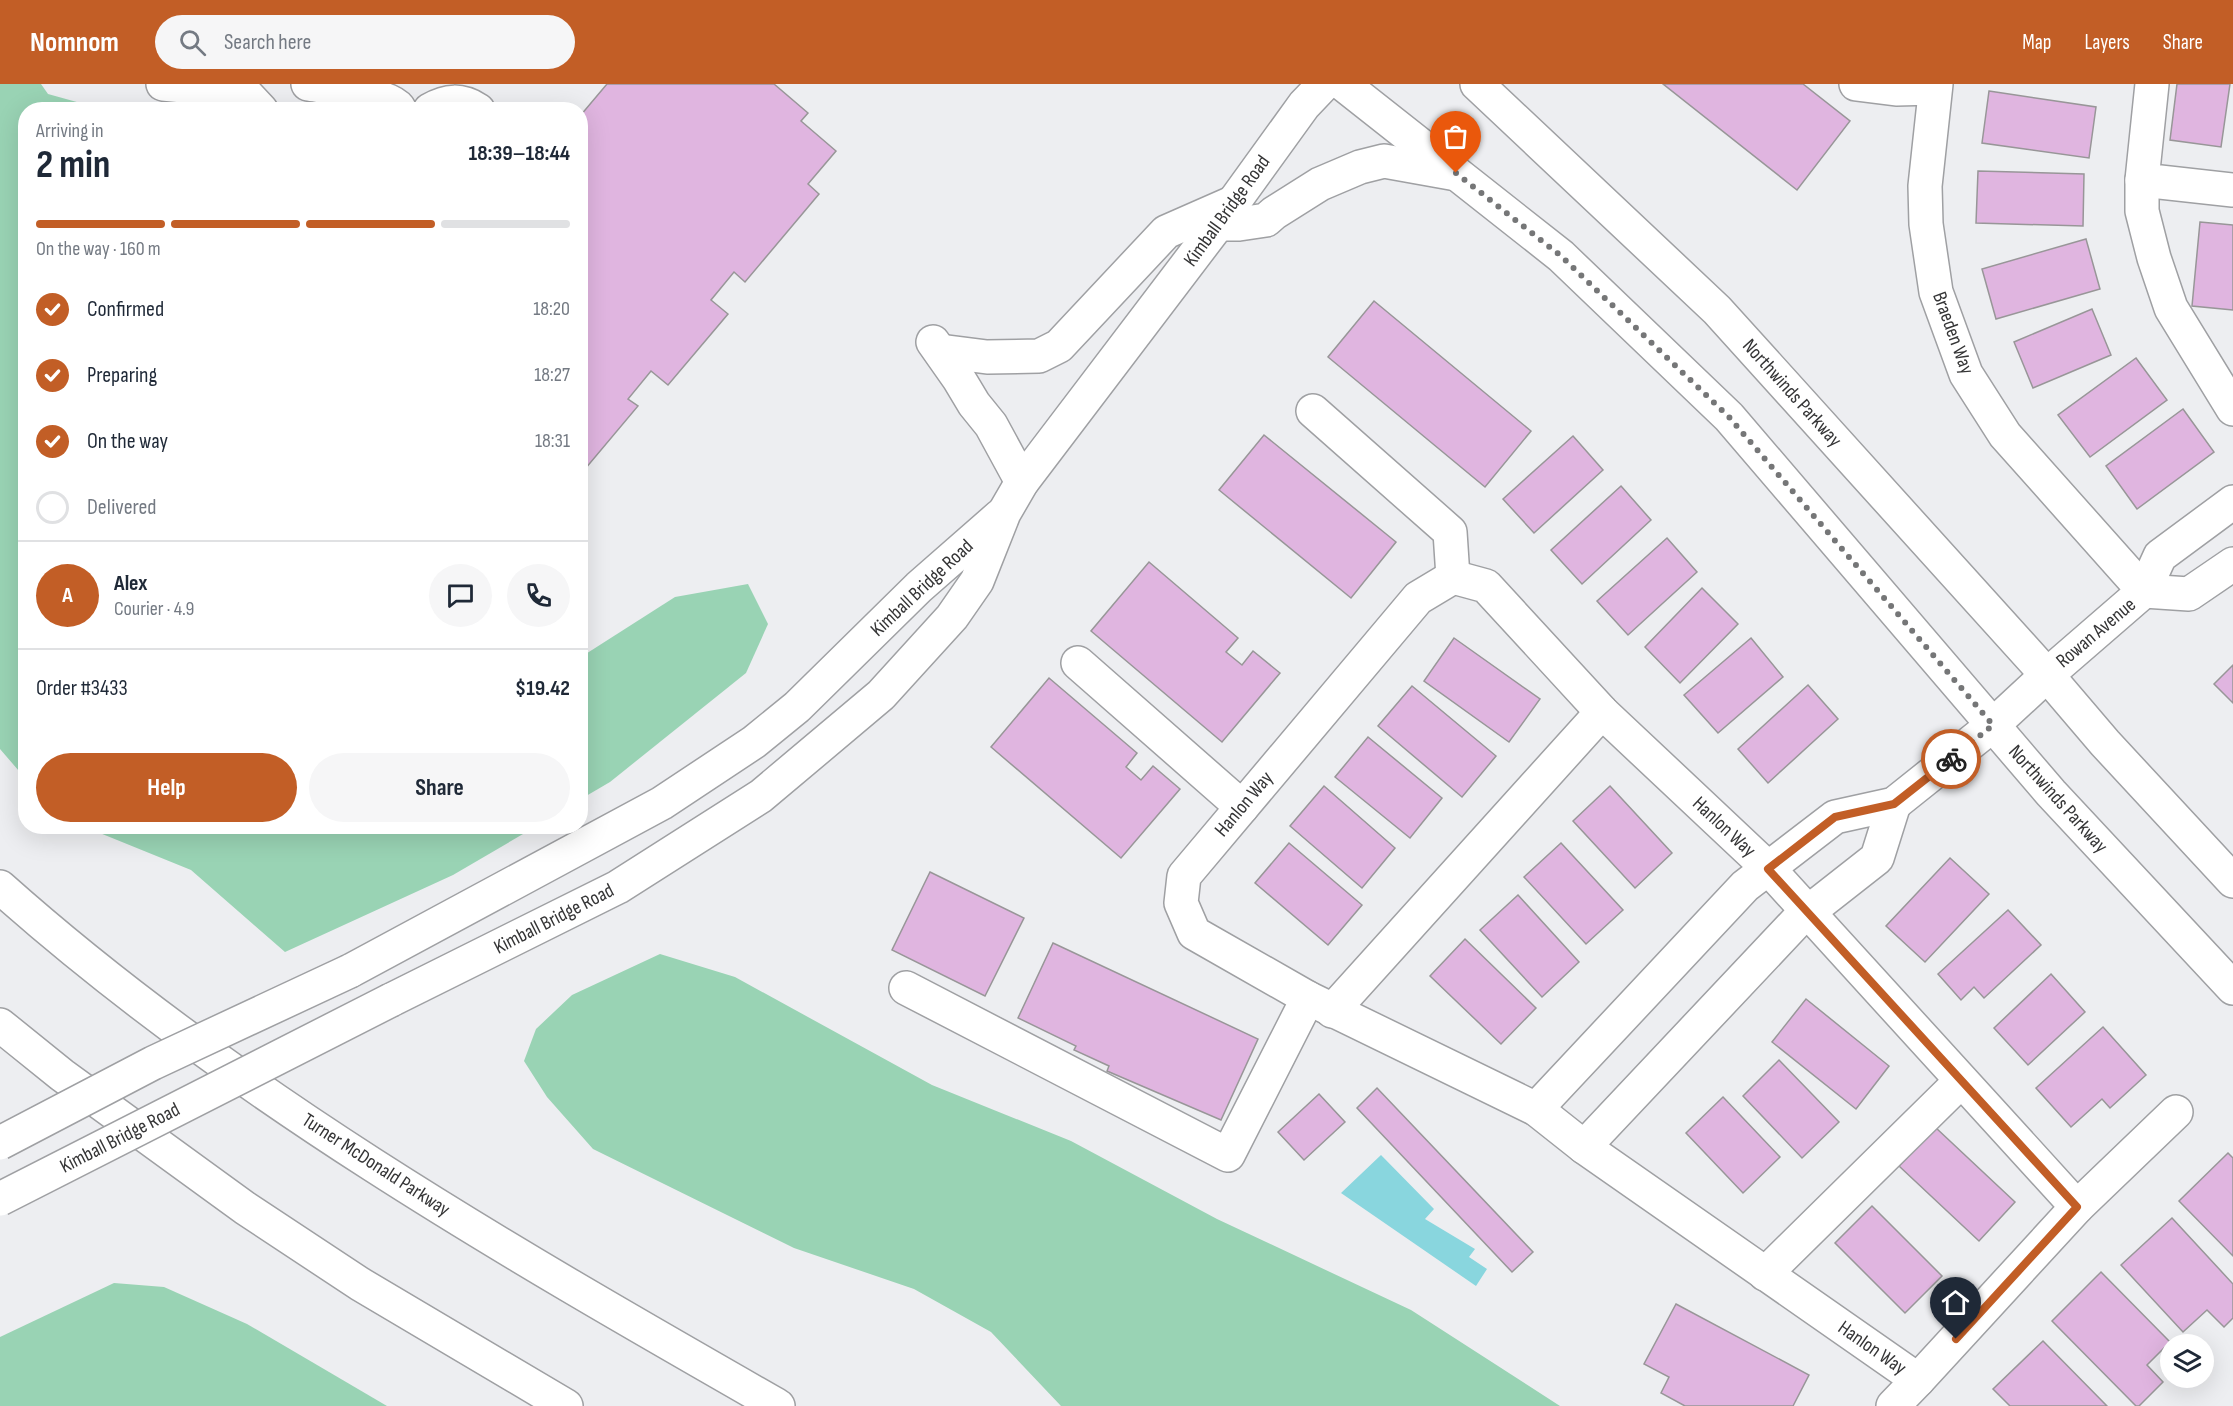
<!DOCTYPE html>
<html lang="en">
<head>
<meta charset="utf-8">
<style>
  :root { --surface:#fff; --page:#f6f6f7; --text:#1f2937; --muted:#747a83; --line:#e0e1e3; --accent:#c25e26 }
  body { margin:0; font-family:"Sofia Sans Condensed",sans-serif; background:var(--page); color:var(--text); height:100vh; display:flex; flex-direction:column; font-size:22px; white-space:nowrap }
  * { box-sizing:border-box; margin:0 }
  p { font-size:20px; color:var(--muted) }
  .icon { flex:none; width:33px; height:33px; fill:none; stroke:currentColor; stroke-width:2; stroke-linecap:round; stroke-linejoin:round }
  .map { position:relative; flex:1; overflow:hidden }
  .side { position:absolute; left:18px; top:18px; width:570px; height:732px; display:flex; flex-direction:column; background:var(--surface); border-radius:24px; box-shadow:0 6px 24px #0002 }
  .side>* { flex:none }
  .controls { position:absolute; left:2160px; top:1250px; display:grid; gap:12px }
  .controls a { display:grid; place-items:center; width:54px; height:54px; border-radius:50%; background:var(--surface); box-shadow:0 6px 24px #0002; font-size:30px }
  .pin { position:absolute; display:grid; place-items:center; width:51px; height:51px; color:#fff; margin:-62px -26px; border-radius:50% 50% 50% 0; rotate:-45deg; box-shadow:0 0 6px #0007 }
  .pin .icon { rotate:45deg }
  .courier { position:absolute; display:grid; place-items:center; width:60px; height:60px; margin:-30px; border:4px solid #c25e26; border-radius:50%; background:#fff; color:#222; box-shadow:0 2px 8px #0007 }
  .headline em { font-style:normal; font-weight:700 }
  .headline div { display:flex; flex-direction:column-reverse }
  .headline { display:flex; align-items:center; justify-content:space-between; height:102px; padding:0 18px }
  h1 { font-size:39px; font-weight:700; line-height:45px }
  .bar { display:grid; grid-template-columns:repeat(4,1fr); gap:9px 6px; align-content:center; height:72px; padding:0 18px }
  .bar i { height:8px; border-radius:4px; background:var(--line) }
  .bar .current { background:var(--accent) }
  .bar p { grid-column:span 4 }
  .line { display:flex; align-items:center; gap:15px; padding:0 18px; border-top:2px solid var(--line) }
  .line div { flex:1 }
  .round { display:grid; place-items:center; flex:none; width:63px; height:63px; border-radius:32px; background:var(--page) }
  ol { padding:0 18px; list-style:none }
  li { display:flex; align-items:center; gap:18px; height:66px }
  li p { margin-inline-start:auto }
  li .icon { padding:6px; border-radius:50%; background:var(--accent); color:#fff; stroke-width:4 }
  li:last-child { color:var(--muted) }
  li i { width:33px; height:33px; border:3px solid var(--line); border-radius:50% }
  .action { display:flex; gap:12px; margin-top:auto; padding:12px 18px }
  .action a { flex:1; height:69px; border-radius:36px; background:var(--accent); color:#fff; font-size:24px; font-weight:700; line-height:69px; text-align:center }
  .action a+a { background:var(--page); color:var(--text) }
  header { display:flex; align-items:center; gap:36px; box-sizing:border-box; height:84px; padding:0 30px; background:var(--accent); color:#fff }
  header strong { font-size:28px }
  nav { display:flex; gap:33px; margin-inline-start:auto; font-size:21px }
  .search { width:420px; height:54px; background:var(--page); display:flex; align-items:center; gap:15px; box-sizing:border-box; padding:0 21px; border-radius:33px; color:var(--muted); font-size:22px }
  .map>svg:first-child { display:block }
  .green { fill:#99d3b4 }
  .water { fill:#89d6de }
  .building { fill:#e0b5e0; stroke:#989698; stroke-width:1.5 }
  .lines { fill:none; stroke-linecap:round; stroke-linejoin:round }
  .minor-casing { stroke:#9fa0a3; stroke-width:36 }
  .highway-casing { stroke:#9fa0a3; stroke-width:36 }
  .minor { stroke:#fff; stroke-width:33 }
  .highway { stroke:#fff; stroke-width:33 }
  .minor-bridge-casing { stroke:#9fa0a3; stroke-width:36; stroke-linecap:butt }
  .minor-bridge { stroke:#fff; stroke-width:33 }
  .done { stroke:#757677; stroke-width:6; stroke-dasharray:0 10.8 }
  .route { stroke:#c25e26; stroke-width:8 }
  .labels { text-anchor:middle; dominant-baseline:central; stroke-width:5; stroke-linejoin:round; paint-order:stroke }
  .street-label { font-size:20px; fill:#353536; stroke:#fff }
</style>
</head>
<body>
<header>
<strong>Nomnom</strong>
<div class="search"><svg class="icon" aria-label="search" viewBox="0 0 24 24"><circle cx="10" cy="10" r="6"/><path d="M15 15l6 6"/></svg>Search here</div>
<nav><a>Map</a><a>Layers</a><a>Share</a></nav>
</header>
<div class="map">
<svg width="2233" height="1322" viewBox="0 0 2233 1322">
  <rect width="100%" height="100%" fill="#edeef1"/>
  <!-- green -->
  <g class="green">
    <path d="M0 0H41L48 10 102 25 26 26 25 694 0 665Z"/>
    <path d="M748 500 768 540 746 589 610 698 581 715V573L675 513Z"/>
    <path d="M85 743 535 742V743L453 791 285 868 191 786Z"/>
    <path d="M660 870 735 893 932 1001 1071 1057 1217 1135 1411 1226 1560 1322H1061L991 1248 914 1205 794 1164 593 1065 547 1013 524 977 536 945 572 911Z"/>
    <path d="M114 1199 164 1203 247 1240 387 1322H0V1253Z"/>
  </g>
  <!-- water -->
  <path class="water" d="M1381 1071 1434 1125 1425 1135 1475 1165 1469 1173 1487 1185 1476 1202 1341 1109Z"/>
  <!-- building -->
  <g class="building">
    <path d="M607 0H774L808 29 801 37 836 67 808 100 819 110 745 198 734 188 711 216 728 230 668 301 651 287 628 315 638 322 580 391V32Z"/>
    <path d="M1663 0H1803L1850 37 1797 106Z"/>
    <path d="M2177 0H2230L2221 63 2170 56Z"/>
    <path d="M1989 7 2096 23 2089 74 1982 59Z"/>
    <path d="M1978 87 2084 90 2083 142 1976 139Z"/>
    <path d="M2200 138 2233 141V226L2192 222Z"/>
    <path d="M2086 155 2100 205 1996 235 1982 185Z"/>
    <path d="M1374 217 1531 347 1485 403 1328 273Z"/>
    <path d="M2092 225 2111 271 2033 304 2014 258Z"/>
    <path d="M2136 274 2167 316 2090 373 2058 331Z"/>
    <path d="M2183 325 2214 368 2137 425 2106 382Z"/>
    <path d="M1264 351 1396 458 1351 514 1219 406Z"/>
    <path d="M1573 352 1603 386 1534 449 1503 415Z"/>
    <path d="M1621 402 1651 436 1582 500 1551 466Z"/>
    <path d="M1667 454 1697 488 1628 551 1597 517Z"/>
    <path d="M1149 478 1238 554 1226 568 1242 581 1253 567 1280 589 1222 658 1091 547Z"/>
    <path d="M1702 504 1738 540 1680 599 1645 563Z"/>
    <path d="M1454 554 1540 615 1509 658 1424 597Z"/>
    <path d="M1751 554 1783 593 1718 649 1684 611Z"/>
    <path d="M2233 581V619L2214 600Z"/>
    <path d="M1049 594 1137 669 1126 683 1141 696 1153 682 1180 705 1121 774 991 663Z"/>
    <path d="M1808 601 1838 635 1768 699 1738 665Z"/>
    <path d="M1412 602 1496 672 1462 713 1378 642Z"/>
    <path d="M1368 653 1442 714 1410 754 1335 693Z"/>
    <path d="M1324 702 1395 764 1362 804 1290 742Z"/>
    <path d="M1610 702 1672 769 1635 804 1573 737Z"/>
    <path d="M1289 759 1362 821 1328 861 1255 799Z"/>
    <path d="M1561 759 1623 826 1586 860 1524 793Z"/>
    <path d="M1950 774 1989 810 1925 878 1886 842Z"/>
    <path d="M930 788 1024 834 985 912 892 866Z"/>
    <path d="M1518 811 1579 878 1542 913 1480 846Z"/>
    <path d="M2008 826 2041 861 1984 914 1974 903 1961 916 1938 890Z"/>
    <path d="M1465 855 1536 924 1501 960 1430 892Z"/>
    <path d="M1053 859 1258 955 1221 1036 1107 987 1109 982 1074 966 1076 962 1018 934Z"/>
    <path d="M2051 890 2085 928 2028 981 1994 944Z"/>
    <path d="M1806 915 1889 982 1856 1025 1772 958Z"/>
    <path d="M2103 943 2146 991 2110 1024 2102 1015 2071 1043 2036 1004Z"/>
    <path d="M1779 976 1839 1038 1802 1074 1743 1012Z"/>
    <path d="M1377 1004 1533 1168 1512 1188 1357 1024Z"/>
    <path d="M1319 1010 1345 1038 1304 1076 1278 1048Z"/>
    <path d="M1723 1013 1780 1073 1743 1109 1686 1049Z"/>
    <path d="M1935 1043 2015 1118 1979 1157 1899 1082Z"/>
    <path d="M2228 1069 2233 1074V1172L2179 1117Z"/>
    <path d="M1872 1122 1942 1192 1905 1229 1835 1159Z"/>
    <path d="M2172 1134 2233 1200V1234L2224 1243 2207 1226 2183 1248 2121 1181Z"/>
    <path d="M2101 1188 2170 1258 2147 1281 2163 1298 2139 1322H2136L2052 1237Z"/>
    <path d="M1676 1220 1809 1291 1793 1322H1685L1661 1309 1669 1293 1644 1280Z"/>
    <path d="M2043 1257 2107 1322H2010L1993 1305Z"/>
  </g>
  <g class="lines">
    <!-- minor casing -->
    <g class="minor-casing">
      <g id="minor">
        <path d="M163 0 244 8 261 26"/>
        <path d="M308 0C326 3 393 10 400 26"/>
        <path d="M1343 0 1561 172 1729 333 2051 709 2233 904"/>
        <path d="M1477 0 1717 226 2047 591 2105 659 2233 797"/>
        <path d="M1856 0 1896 5 1935 4"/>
        <path d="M1936 0 1925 102 1926 140 1936 208 1966 290 2005 351 2144 507"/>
        <path d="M2152 0 2142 96 2233 106"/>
        <path d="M430 26C447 16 461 15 478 26"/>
        <path d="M2142 96V127L2154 174 2171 224 2233 325"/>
        <path d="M1218 140H1239L1266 136 1274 129 1320 100 1360 83 1384 77 1451 89"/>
        <path d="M933 258 959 295 974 320 991 341 1022 398"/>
        <path d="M940 267 987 273 1039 272 1059 262 1166 148 1232 119"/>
        <path d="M1313 327 1450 448 1453 493"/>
        <path d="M1453 493 1486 502 1602 628 1769 785 2077 1123 1918 1296 1584 1063 1536 1025 1308 914 1194 849 1181 819 1184 792 1418 514Z"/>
        <path d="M2144 507 2189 510 2233 480"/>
        <path d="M1078 579 1242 723"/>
        <path d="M350 887 662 719 754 658 797 623 919 503 1000 432"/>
        <path d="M906 904 1228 1071 1308 914"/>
        <path d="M391 916 618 803 761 712 881 611 952 533 977 497 1004 429 1022 398 1218 140 1304 21 1324 0"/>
        <path d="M1332 927 1602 628"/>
        <path d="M1536 1025 1745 802 1835 733 1894 720 1993 641 2047 591 2144 507 2160 472 2233 418"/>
        <path d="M1584 1063 1798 836 1877 774 1894 720"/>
        <path d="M2077 1123 2176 1028"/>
        <path d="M1765 1190 1961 997"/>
        <path d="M1893 1322 1918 1296"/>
      </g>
    </g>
    <!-- highway casing -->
    <g class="highway-casing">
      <g id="highway">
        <path d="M0 803C232 1010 509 1168 778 1322"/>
        <path d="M0 941 62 991 245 1124 360 1200 566 1322"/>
      </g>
    </g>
    <!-- minor -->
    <use href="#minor" class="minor"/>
    <!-- highway -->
    <use href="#highway" class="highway"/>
    <!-- minor-bridge casing -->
    <g class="minor-bridge-casing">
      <g id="minor-bridge">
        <path d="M0 1059 153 979 350 887"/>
        <path d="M0 1115 391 916"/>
      </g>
    </g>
    <!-- minor-bridge -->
    <use href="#minor-bridge" class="minor-bridge"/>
  </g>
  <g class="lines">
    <!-- done -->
    <path class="done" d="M1456 89 1561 172 1729 333 1993 641 1951 675"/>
    <!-- route -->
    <path class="route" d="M1951 675 1894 720 1835 733 1768 785 2077 1123 1956 1255"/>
  </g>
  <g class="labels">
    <!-- street labels -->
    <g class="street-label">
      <text transform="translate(1227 127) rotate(-54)">Kimball Bridge Road</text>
      <text transform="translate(1953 249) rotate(70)">Braeden Way</text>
      <text transform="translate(1792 309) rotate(48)">Northwinds Parkway</text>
      <text transform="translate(922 504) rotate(-43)">Kimball Bridge Road</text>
      <text transform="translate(2096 549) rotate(-40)">Rowan Avenue</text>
      <text transform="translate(2058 715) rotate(48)">Northwinds Parkway</text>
      <text transform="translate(1244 720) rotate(-50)">Hanlon Way</text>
      <text transform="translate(1724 743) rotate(43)">Hanlon Way</text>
      <text transform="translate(554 835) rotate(-27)">Kimball Bridge Road</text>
      <text transform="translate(120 1054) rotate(-27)">Kimball Bridge Road</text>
      <text transform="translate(376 1081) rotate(33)">Turner McDonald Parkway</text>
      <text transform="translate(1872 1264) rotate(35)">Hanlon Way</text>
    </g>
  </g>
</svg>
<div class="controls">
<a><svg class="icon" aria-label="layers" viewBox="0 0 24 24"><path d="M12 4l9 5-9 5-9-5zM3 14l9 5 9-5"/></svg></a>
</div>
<div class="pin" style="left:1456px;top:89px;background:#ea580c"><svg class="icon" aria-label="bag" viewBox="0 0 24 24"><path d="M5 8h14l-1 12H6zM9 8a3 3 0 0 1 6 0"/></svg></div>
<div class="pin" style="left:1956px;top:1255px;background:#1f2937"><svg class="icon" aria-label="home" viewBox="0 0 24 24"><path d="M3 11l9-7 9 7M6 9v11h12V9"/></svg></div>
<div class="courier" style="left:1951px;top:675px"><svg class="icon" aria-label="bike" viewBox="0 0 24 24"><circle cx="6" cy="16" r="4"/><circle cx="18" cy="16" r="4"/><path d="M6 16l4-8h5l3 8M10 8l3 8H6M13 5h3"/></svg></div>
<section class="side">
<div class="headline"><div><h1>2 min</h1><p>Arriving in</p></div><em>18:39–18:44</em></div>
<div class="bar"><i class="current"></i><i class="current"></i><i class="current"></i><i></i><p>On the way · 160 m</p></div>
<ol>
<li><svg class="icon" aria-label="check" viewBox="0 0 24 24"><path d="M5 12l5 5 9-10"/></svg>Confirmed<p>18:20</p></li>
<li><svg class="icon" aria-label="check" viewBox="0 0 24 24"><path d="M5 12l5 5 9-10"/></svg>Preparing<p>18:27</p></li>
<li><svg class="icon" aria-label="check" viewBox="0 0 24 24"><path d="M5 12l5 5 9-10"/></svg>On the way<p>18:31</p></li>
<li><i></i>Delivered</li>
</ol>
<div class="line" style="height:108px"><b class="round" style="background:var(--accent);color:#fff">A</b><div><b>Alex</b><p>Courier · 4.9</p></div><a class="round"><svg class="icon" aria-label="chat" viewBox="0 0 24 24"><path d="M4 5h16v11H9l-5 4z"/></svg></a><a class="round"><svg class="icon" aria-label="phone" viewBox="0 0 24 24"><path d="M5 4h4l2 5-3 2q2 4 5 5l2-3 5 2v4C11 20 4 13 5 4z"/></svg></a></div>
<div class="line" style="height:78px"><div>Order #3433</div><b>$19.42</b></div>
<div class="action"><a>Help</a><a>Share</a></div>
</section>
</div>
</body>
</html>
